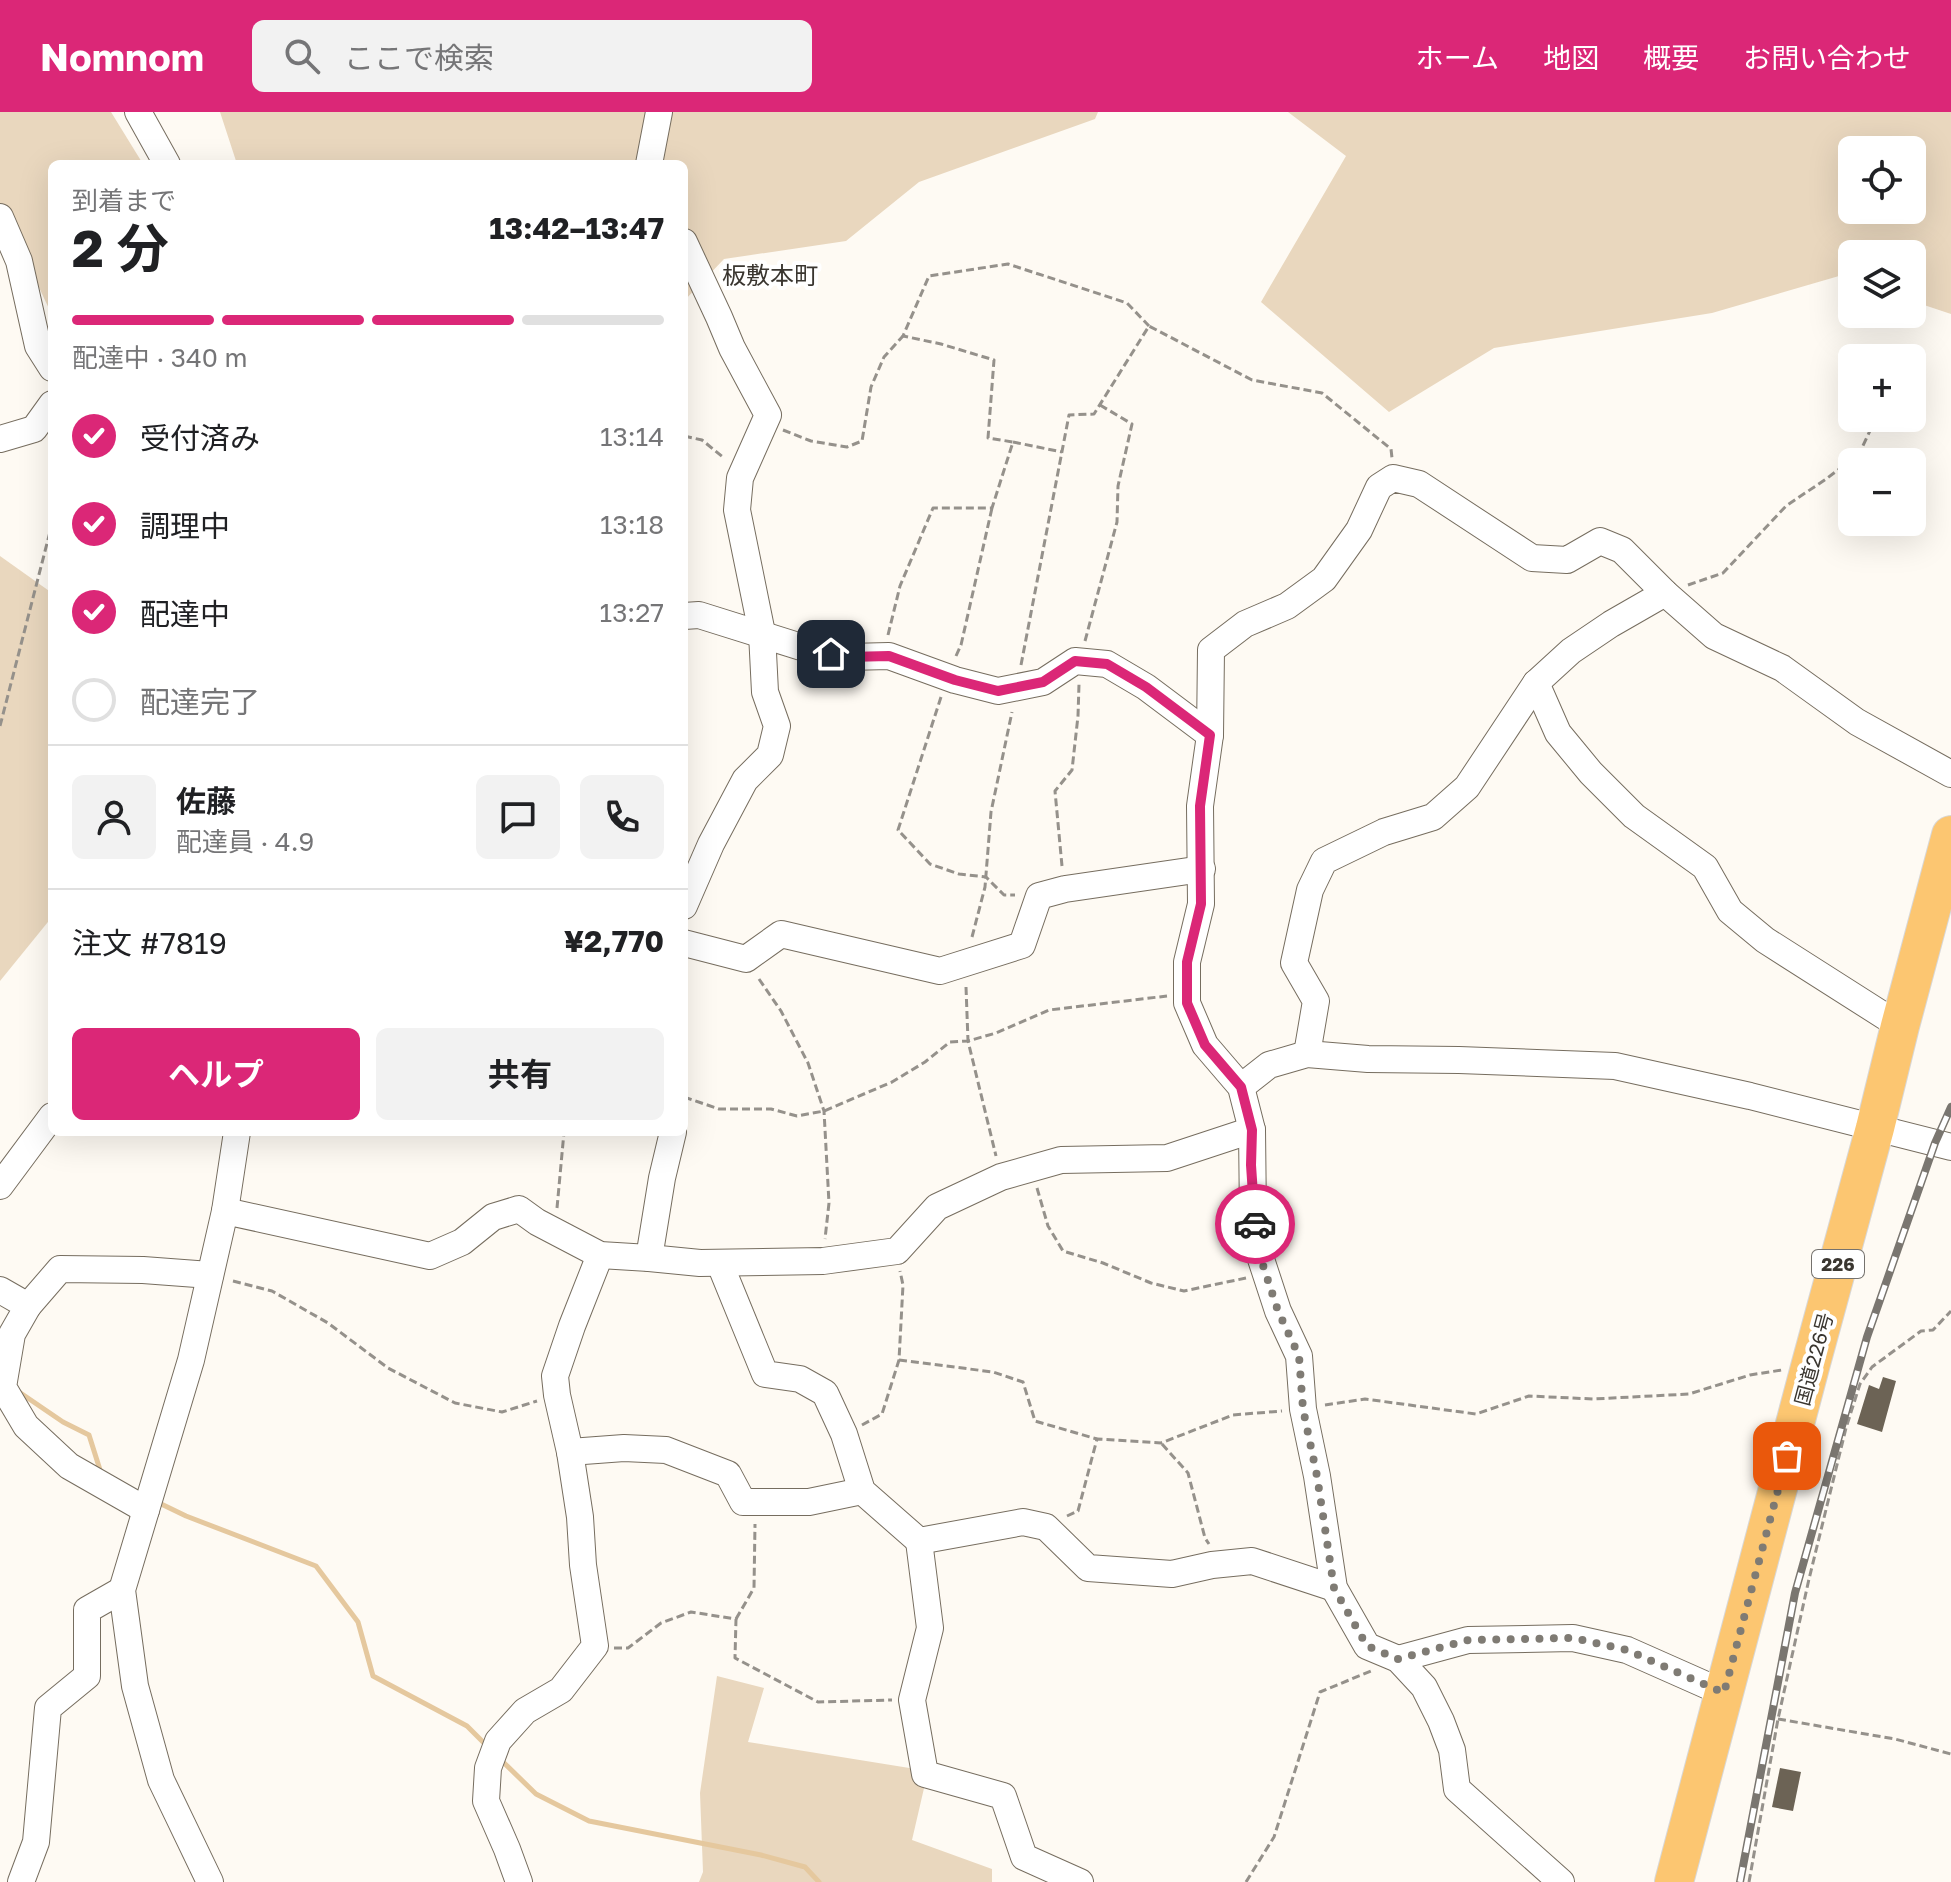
<!DOCTYPE html>
<html lang="ja">
<head>
<meta charset="utf-8">
<style>
  :root { --surface:#fff; --page:#f2f2f2; --text:#202124; --muted:#757577; --line:#e0e0e0; --accent:#db2777 }
  body { margin:0; font-family:"Golos Text","Noto Sans JP",sans-serif; background:var(--page); color:var(--text); height:100vh; display:flex; flex-direction:column; font-size:30px; white-space:nowrap }
  * { box-sizing:border-box; margin:0 }
  p { font-size:26px; color:var(--muted) }
  .icon { flex:none; width:44px; height:44px; fill:none; stroke:currentColor; stroke-width:2; stroke-linecap:round; stroke-linejoin:round }
  .map { position:relative; flex:1; overflow:hidden }
  .details { position:absolute; left:48px; top:48px; width:640px; height:976px; display:flex; flex-direction:column; background:var(--surface); border-radius:12px; box-shadow:0 8px 32px #0002 }
  .details>* { flex:none }
  .fabs { position:absolute; left:1838px; top:24px; display:grid; gap:16px }
  .fabs a { display:grid; place-items:center; width:88px; height:88px; border-radius:12px; background:var(--surface); box-shadow:0 8px 32px #0002; font-size:40px }
  .pin { position:absolute; display:grid; place-items:center; width:68px; height:68px; color:#fff; margin:-34px; border-radius:16px; box-shadow:0 4px 12px #0006 }
  .courier { position:absolute; display:grid; place-items:center; width:80px; height:80px; margin:-40px; border:6px solid #db2777; border-radius:50%; background:#fff; color:#222; box-shadow:0 2px 10px #0007 }
  .overview em { font-style:normal; font-weight:700 }
  .overview div { display:flex; flex-direction:column-reverse }
  .overview { display:flex; align-items:center; justify-content:space-between; height:136px; padding:0 24px }
  h1 { font-size:52px; font-weight:700; line-height:60px }
  .bar { display:grid; grid-template-columns:repeat(4,1fr); gap:12px 8px; align-content:center; height:96px; padding:0 24px }
  .bar i { height:10px; border-radius:6px; background:var(--line) }
  .bar .active { background:var(--accent) }
  .bar p { grid-column:span 4 }
  .line { display:flex; align-items:center; gap:20px; padding:0 24px; border-top:2px solid var(--line) }
  .line div { flex:1 }
  .round { display:grid; place-items:center; flex:none; width:84px; height:84px; border-radius:12px; background:var(--page) }
  ol { padding:0 24px; list-style:none }
  li { display:flex; align-items:center; gap:24px; height:88px }
  li p { margin-inline-start:auto }
  li .icon { padding:8px; border-radius:50%; background:var(--accent); color:#fff; stroke-width:4 }
  li:last-child { color:var(--muted) }
  li i { width:44px; height:44px; border:4px solid var(--line); border-radius:50% }
  .button { display:flex; gap:16px; margin-top:auto; padding:16px 24px }
  .button a { flex:1; height:92px; border-radius:12px; background:var(--accent); color:#fff; font-size:32px; font-weight:700; line-height:92px; text-align:center }
  .button a+a { background:var(--page); color:var(--text) }
  header { display:flex; align-items:center; gap:48px; box-sizing:border-box; height:112px; padding:0 40px; background:var(--accent); color:#fff }
  header strong { font-size:38px }
  nav { display:flex; gap:44px; margin-inline-start:auto; font-size:28px }
  .search { width:560px; height:72px; background:var(--page); display:flex; align-items:center; gap:20px; box-sizing:border-box; padding:0 28px; border-radius:12px; color:var(--muted); font-size:30px }
  .map>svg:first-child { display:block }
  .green { fill:#e9d7be; fill-rule:evenodd }
  .lines { fill:none; stroke-linecap:round; stroke-linejoin:round }
  .stream { stroke:#e5c89e; stroke-width:5 }
  .building { fill:#6c6355 }
  .minor-casing { stroke:#766d5f; stroke-width:28 }
  .highway-casing { stroke:#d8d7d6; stroke-width:40 }
  .path { stroke:#95918b; stroke-width:3; stroke-dasharray:8 4; stroke-linecap:butt }
  .minor { stroke:#fff; stroke-width:26 }
  .highway { stroke:#fcc671; stroke-width:38 }
  .rail-casing { stroke:#7a7670; stroke-width:8 }
  .rail { stroke:#fff; stroke-width:5; stroke-dasharray:15; stroke-linecap:butt }
  .done { stroke:#7f7b74; stroke-width:8; stroke-dasharray:0 14.4 }
  .route { stroke:#db2777; stroke-width:10 }
  .labels { text-anchor:middle; dominant-baseline:central; stroke-width:8; stroke-linejoin:round; paint-order:stroke }
  .shield { fill:#fff; stroke:#75726e; stroke-width:2 }
  .shield-label { font-size:18px; font-weight:bold; fill:#3a3630 }
  .street-label { font-size:20px; fill:#3a3630; stroke:#fff }
  .quarter-label { font-size:24px; fill:#3a3630; stroke:#fff }
</style>
</head>
<body>
<header>
<strong>Nomnom</strong>
<div class="search"><svg class="icon" aria-label="search" viewBox="0 0 24 24"><circle cx="10" cy="10" r="6"/><path d="M15 15l6 6"/></svg>ここで検索</div>
<nav><a>ホーム</a><a>地図</a><a>概要</a><a>お問い合わせ</a></nav>
</header>
<div class="map">
<svg width="1951" height="1770" viewBox="0 0 1951 1770">
  <rect width="100%" height="100%" fill="#fefaf3"/>
  <!-- green -->
  <g class="green">
    <path d="M0 0H111L143 52H52V203L0 93Z"/>
    <path d="M220 0H1098L1095 7 919 70 846 129 724 147 684 189V52H237Z"/>
    <path d="M1288 0H1951V202L1912 189V142H1852V168L1839 164 1712 201 1494 236 1389 300 1261 190 1346 44ZM1852 38H1912V98H1852Z"/>
    <path d="M0 444 52 481V805L0 869Z"/>
    <path d="M717 1564 764 1576 748 1630 928 1659 912 1728 992 1757V1770H699L703 1760 700 1681Z"/>
  </g>
  <g class="lines">
    <!-- stream -->
    <g class="stream">
      <path d="M19 1280 63 1310 89 1323 101 1361"/>
      <path d="M155 1389 186 1404 316 1454 358 1510 373 1564 467 1614 487 1634"/>
      <path d="M500 1647 536 1682 589 1709 761 1743 805 1755 819 1770"/>
    </g>
  </g>
  <!-- building -->
  <g class="building">
    <path d="M1883 1265 1896 1269 1882 1320 1857 1312 1869 1273 1879 1277Z"/>
    <path d="M1780 1656 1801 1660 1793 1699 1772 1695Z"/>
  </g>
  <g class="lines">
    <!-- minor casing -->
    <g class="minor-casing">
      <g id="minor">
        <path d="M138 0 167 52"/>
        <path d="M649 52 659 0"/>
        <path d="M0 105 19 149 38 234 52 256"/>
        <path d="M684 130 719 205 732 236 768 303 740 366 737 398 762 521 765 580 777 614 770 643 745 668 711 732 684 794"/>
        <path d="M0 327 34 317 52 292"/>
        <path d="M684 504 699 503 814 539 848 545 889 544 955 568 998 579 1043 570 1075 549 1107 552 1146 575 1210 623 1200 694 1201 792 1187 850V891L1205 933 1241 975 1252 1018 1253 1105 1259 1141 1278 1199 1299 1244 1303 1297 1317 1364 1334 1476 1367 1534 1398 1547 1424 1575 1441 1609 1452 1638 1457 1677 1561 1770"/>
        <path d="M1536 571 1558 621 1591 661 1634 704 1705 755 1730 799 1765 828 1900 914"/>
        <path d="M1210 623 1211 538 1245 512 1287 494 1324 467 1359 418 1379 375 1393 366 1419 372 1532 446 1567 448 1600 429 1622 438 1665 481 1714 524 1782 556 1857 610 1951 662"/>
        <path d="M684 831 746 847 781 822 940 859 1022 833 1039 784 1065 777 1202 757"/>
        <path d="M1307 942 1316 889 1294 851 1310 778 1324 749 1384 720 1433 705 1467 675 1536 571 1571 539 1611 512 1665 481"/>
        <path d="M1241 975 1269 953 1307 942 1368 947 1459 948 1615 954 1750 984 1951 1035"/>
        <path d="M0 1074 52 1004"/>
        <path d="M225 1099 430 1144 462 1130 493 1105 519 1097 537 1110 600 1143 649 1146 700 1151 823 1149 897 1139 937 1095 1001 1065 1061 1048 1167 1046 1252 1018"/>
        <path d="M649 1146 662 1066 673 1020"/>
        <path d="M720 1152 765 1262 800 1267 825 1281 844 1322 862 1379 919 1429 1023 1410 1046 1415 1088 1456 1172 1462 1212 1453 1252 1449 1334 1476"/>
        <path d="M0 1178 28 1194 12 1222 3 1275 26 1314 69 1354 146 1398"/>
        <path d="M28 1194 60 1157 143 1158 210 1163"/>
        <path d="M570 1340 624 1336 666 1338 728 1362 743 1390H809L862 1379"/>
        <path d="M919 1429 930 1516 912 1588 925 1662 1003 1684 1024 1745 1080 1770"/>
        <path d="M1398 1547 1468 1528 1573 1526 1627 1538 1724 1581"/>
        <path d="M21 1770 36 1730 48 1596 87 1564V1498L122 1478"/>
        <path d="M210 1770 161 1668 135 1574 122 1478 191 1248 225 1099 237 1020"/>
        <path d="M519 1770 507 1737 486 1689 488 1656 498 1629 525 1599 561 1578 595 1534 583 1453 580 1405 570 1340 557 1283 555 1264 572 1214 600 1143"/>
      </g>
    </g>
    <!-- highway casing -->
    <g class="highway-casing">
      <path id="highway" d="M1674 1770 1810 1255 1875 1016 1900 914 1951 723"/>
    </g>
    <!-- path -->
    <g class="path">
      <path d="M783 318 811 329 847 335 862 329 871 275 884 245 903 224"/>
      <path d="M684 324 702 328 724 346"/>
      <path d="M1013 330 1062 340"/>
      <path d="M1688 473 1723 461 1786 394 1826 367 1859 342 1876 306"/>
      <path d="M888 523 900 474 933 396H992L1013 330 988 326 994 248 941 232 903 224 929 164 1008 152 1127 191 1149 214"/>
      <path d="M1085 529 1117 410 1118 374 1132 312 1100 293"/>
      <path d="M956 544 961 533 992 396"/>
      <path d="M1021 553 1069 303 1094 302 1149 214 1252 268 1322 281 1391 337 1392 346"/>
      <path d="M941 585 898 718 930 752 959 762 986 765 1004 783H1015"/>
      <path d="M0 614 52 412"/>
      <path d="M1062 754 1055 679 1072 658 1078 604 1079 572"/>
      <path d="M972 825 985 775 991 700 1012 600"/>
      <path d="M759 867 781 899 808 951 824 999 829 1091 825 1127"/>
      <path d="M966 875 968 929 996 1044"/>
      <path d="M684 985 719 997H771L797 1004 824 999 892 970 925 950 950 930 968 929 996 921 1049 898 1167 884"/>
      <path d="M1037 1076 1048 1114 1063 1139 1103 1151 1151 1171 1184 1179 1246 1166"/>
      <path d="M557 1096 564 1020"/>
      <path d="M233 1169 272 1179 328 1211 388 1256 455 1291 502 1300 537 1289"/>
      <path d="M899 1248 993 1260 1023 1270 1035 1309 1097 1327"/>
      <path d="M1325 1293 1365 1287 1476 1302 1529 1284 1593 1287 1689 1282 1750 1263 1782 1258"/>
      <path d="M862 1313 882 1302 899 1248 903 1173 900 1159"/>
      <path d="M1162 1332 1188 1361 1205 1426 1209 1432"/>
      <path d="M1067 1404 1078 1399 1097 1327 1161 1331 1233 1303 1282 1299"/>
      <path d="M736 1507 754 1476 755 1412"/>
      <path d="M614 1536H628L661 1511 691 1500 736 1507 735 1546 818 1590 892 1588"/>
      <path d="M1778 1607 1895 1627 1951 1642"/>
      <path d="M1246 1770 1274 1725 1320 1580 1371 1559"/>
      <path d="M1749 1770 1778 1607 1809 1467 1846 1316 1860 1272 1872 1255 1921 1219 1933 1218 1951 1199"/>
    </g>
    <!-- minor -->
    <use href="#minor" class="minor"/>
    <!-- highway -->
    <use href="#highway" class="highway"/>
    <!-- rail casing -->
    <g class="rail-casing">
      <path id="rail" d="M1740 1770 1795 1481 1867 1225 1935 1031 1951 995"/>
    </g>
    <!-- rail -->
    <use href="#rail" class="rail"/>
  </g>
  <g class="lines">
    <!-- done -->
    <path class="done" d="M1255 1112 1259 1141 1278 1199 1299 1244 1303 1297 1317 1364 1334 1476 1367 1534 1398 1547 1468 1528 1573 1526 1627 1538 1724 1581 1787 1344"/>
    <!-- route -->
    <path class="route" d="M831 542 848 545 889 544 955 568 998 579 1043 570 1075 549 1107 552 1146 575 1210 623 1200 694 1201 792 1187 850V891L1205 933 1241 975 1252 1018 1251 1053 1255 1112"/>
  </g>
  <g class="labels">
    <!-- shield labels -->
    <rect class="shield" x="1812" y="1138" width="52" height="28" rx="6"/>
    <g class="shield-label">
      <text x="1838" y="1152">226</text>
    </g>
    <!-- street labels -->
    <g class="street-label">
      <text transform="translate(1813 1247) rotate(-75)">国道226号</text>
    </g>
    <!-- quarter labels -->
    <g class="quarter-label">
      <text x="770" y="162">板敷本町</text>
    </g>
  </g>
</svg>
<div class="fabs">
<a><svg class="icon" aria-label="locate" viewBox="0 0 24 24"><circle cx="12" cy="12" r="6"/><path d="M12 2v4M12 18v4M2 12h4M18 12h4"/></svg></a>
<a><svg class="icon" aria-label="layers" viewBox="0 0 24 24"><path d="M12 4l9 5-9 5-9-5zM3 14l9 5 9-5"/></svg></a>
<a>+</a>
<a>−</a>
</div>
<div class="pin" style="left:1787px;top:1344px;background:#ea580c"><svg class="icon" aria-label="bag" viewBox="0 0 24 24"><path d="M5 8h14l-1 12H6zM9 8a3 3 0 0 1 6 0"/></svg></div>
<div class="pin" style="left:831px;top:542px;background:#1f2937"><svg class="icon" aria-label="home" viewBox="0 0 24 24"><path d="M3 11l9-7 9 7M6 9v11h12V9"/></svg></div>
<div class="courier" style="left:1255px;top:1112px"><svg class="icon" aria-label="car" viewBox="0 0 24 24"><path d="M5 17H2v-5l4-1 3-4h7l3 4 3 1v5h-3M9 17h6M6 11h13"/><circle cx="7" cy="17" r="2"/><circle cx="17" cy="17" r="2"/></svg></div>
<section class="details">
<div class="overview"><div><h1>2 分</h1><p>到着まで</p></div><em>13:42–13:47</em></div>
<div class="bar"><i class="active"></i><i class="active"></i><i class="active"></i><i></i><p>配達中 · 340 m</p></div>
<ol>
<li><svg class="icon" aria-label="check" viewBox="0 0 24 24"><path d="M5 12l5 5 9-10"/></svg>受付済み<p>13:14</p></li>
<li><svg class="icon" aria-label="check" viewBox="0 0 24 24"><path d="M5 12l5 5 9-10"/></svg>調理中<p>13:18</p></li>
<li><svg class="icon" aria-label="check" viewBox="0 0 24 24"><path d="M5 12l5 5 9-10"/></svg>配達中<p>13:27</p></li>
<li><i></i>配達完了</li>
</ol>
<div class="line" style="height:144px"><a class="round"><svg class="icon" aria-label="person" viewBox="0 0 24 24"><circle cx="12" cy="8" r="4"/><path d="M4 21q1-7 8-7t8 7"/></svg></a><div><b>佐藤</b><p>配達員 · 4.9</p></div><a class="round"><svg class="icon" aria-label="chat" viewBox="0 0 24 24"><path d="M4 5h16v11H9l-5 4z"/></svg></a><a class="round"><svg class="icon" aria-label="phone" viewBox="0 0 24 24"><path d="M5 4h4l2 5-3 2q2 4 5 5l2-3 5 2v4C11 20 4 13 5 4z"/></svg></a></div>
<div class="line" style="height:104px"><div>注文 #7819</div><b>¥2,770</b></div>
<div class="button"><a>ヘルプ</a><a>共有</a></div>
</section>
</div>
</body>
</html>
